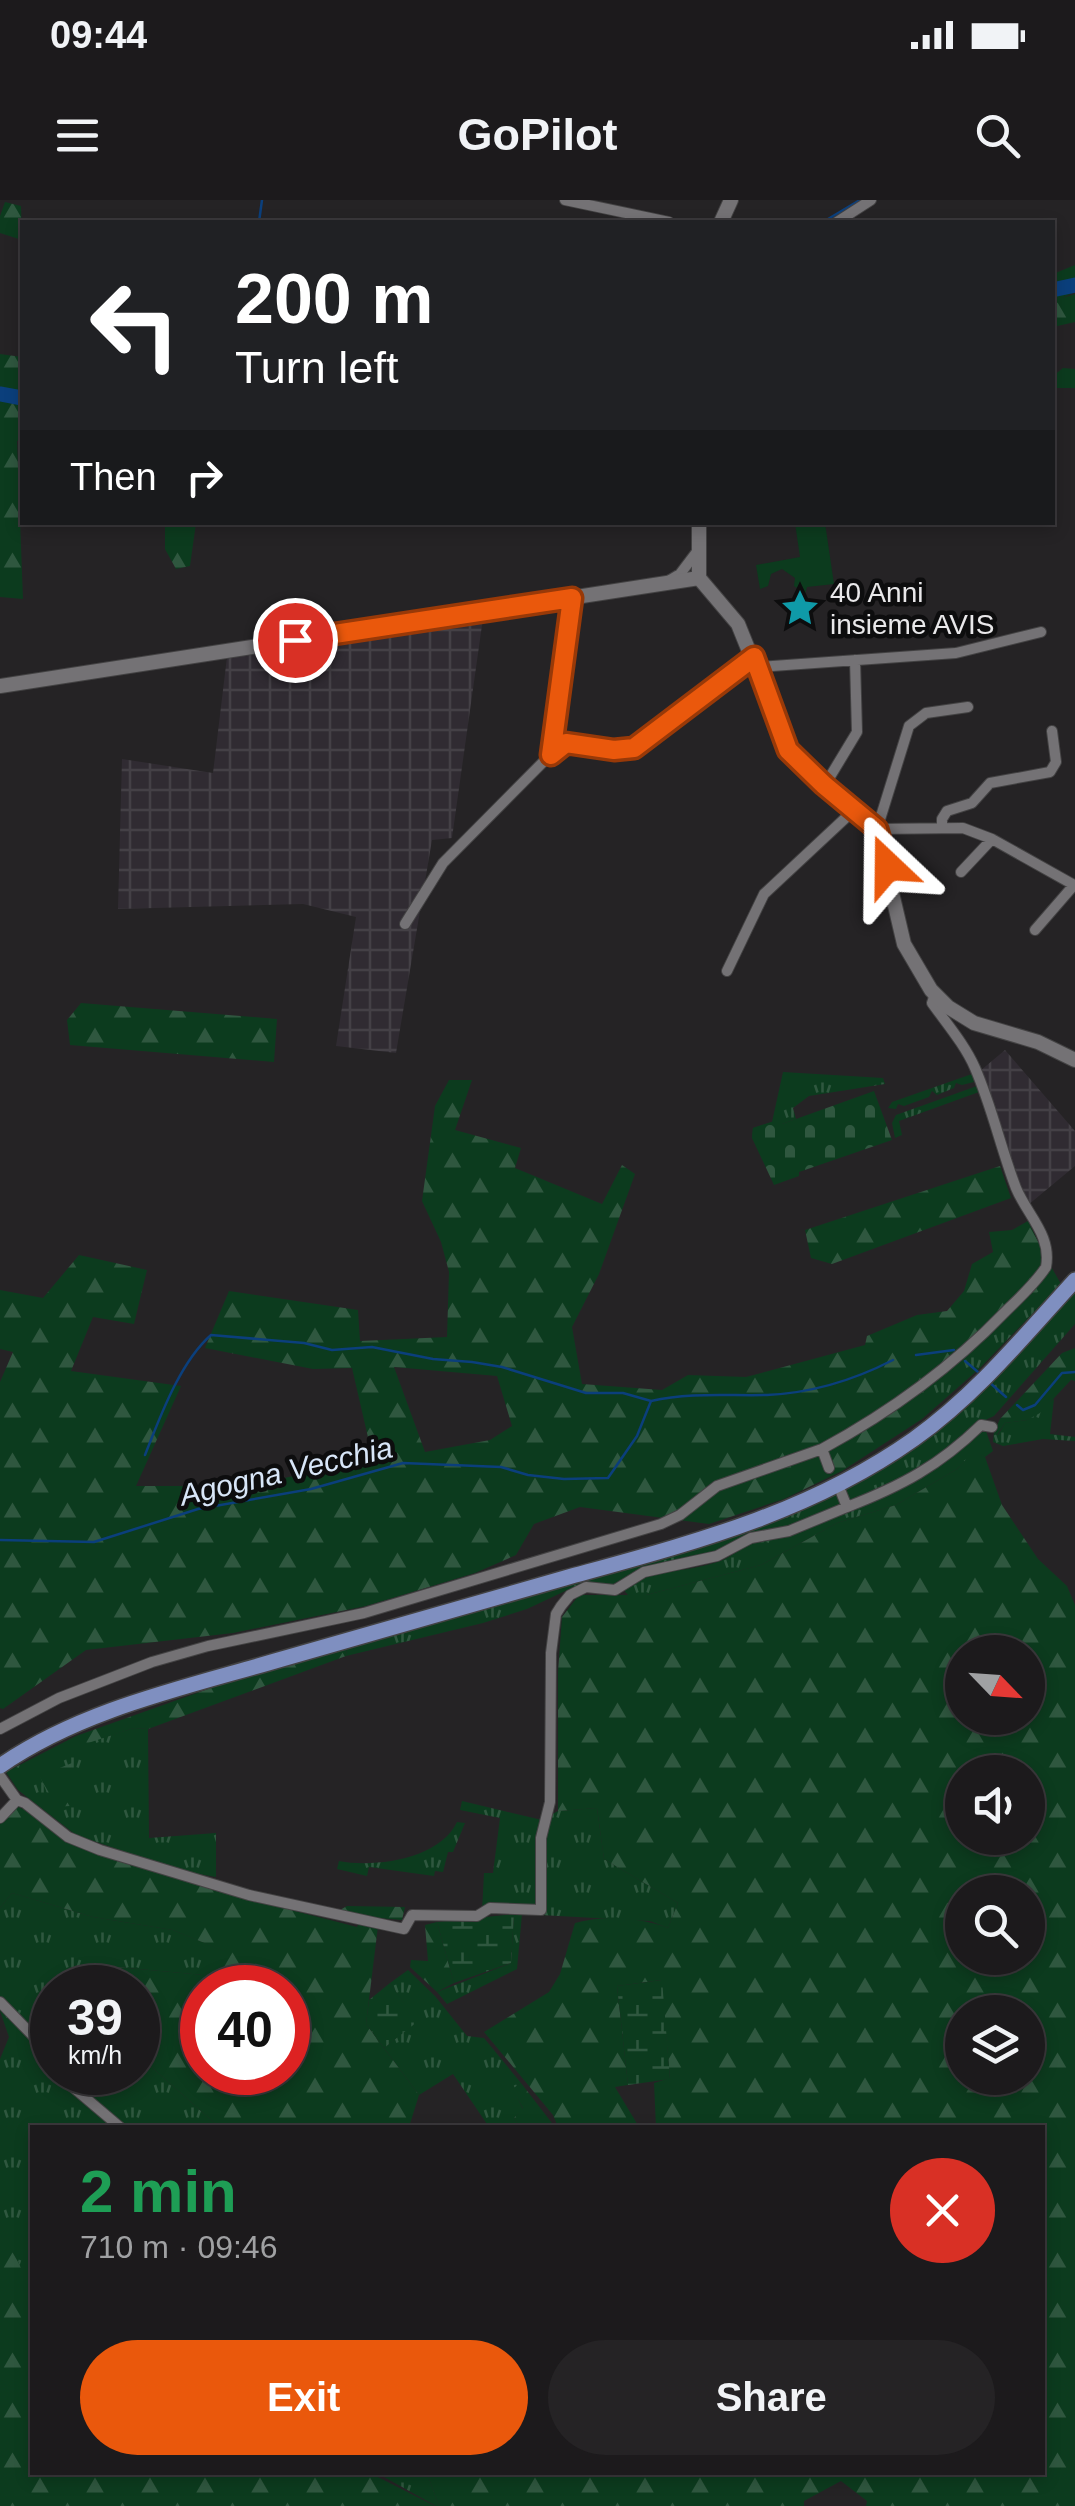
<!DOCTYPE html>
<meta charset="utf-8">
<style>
:root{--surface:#1c1a1c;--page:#252325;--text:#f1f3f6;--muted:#a0a1a3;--line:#3a383b;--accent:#ea580c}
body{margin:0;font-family:Helvetica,sans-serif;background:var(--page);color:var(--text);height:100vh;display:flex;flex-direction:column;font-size:38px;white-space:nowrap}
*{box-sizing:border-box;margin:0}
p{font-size:32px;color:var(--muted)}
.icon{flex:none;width:55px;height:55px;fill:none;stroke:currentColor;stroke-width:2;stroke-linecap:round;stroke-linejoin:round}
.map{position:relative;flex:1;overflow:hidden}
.sheet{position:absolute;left:30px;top:1925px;width:1015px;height:350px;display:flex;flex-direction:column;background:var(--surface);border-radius:0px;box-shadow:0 5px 15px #0003,0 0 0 2px var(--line)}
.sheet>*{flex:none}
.hud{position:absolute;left:20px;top:20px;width:1035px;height:305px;border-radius:0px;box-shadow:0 5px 15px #0003,0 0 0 2px var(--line);background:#202124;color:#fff;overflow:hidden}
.needle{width:65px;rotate:115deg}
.controls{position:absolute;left:945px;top:1435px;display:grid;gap:20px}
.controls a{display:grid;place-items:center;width:100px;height:100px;border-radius:50%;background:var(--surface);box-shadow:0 5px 15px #0003,0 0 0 2px var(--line);font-size:50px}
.speed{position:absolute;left:30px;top:1765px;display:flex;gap:20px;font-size:50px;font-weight:700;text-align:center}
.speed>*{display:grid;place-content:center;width:130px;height:130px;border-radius:50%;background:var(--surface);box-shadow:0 5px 15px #0003,0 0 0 2px var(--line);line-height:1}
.speed small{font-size:25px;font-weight:400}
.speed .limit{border:15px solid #d22;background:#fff;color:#111}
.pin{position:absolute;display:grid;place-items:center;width:85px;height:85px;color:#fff;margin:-42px;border:5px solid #fff;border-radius:50%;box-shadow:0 2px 10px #0007}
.me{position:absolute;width:110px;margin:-55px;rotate:337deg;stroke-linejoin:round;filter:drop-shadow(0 0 8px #0008)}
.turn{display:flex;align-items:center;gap:35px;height:210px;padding:0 50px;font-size:45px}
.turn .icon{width:130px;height:130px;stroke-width:2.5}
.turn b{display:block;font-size:70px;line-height:85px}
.then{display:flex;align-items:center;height:95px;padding:0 50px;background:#0003;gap:20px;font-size:38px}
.round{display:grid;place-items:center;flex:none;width:105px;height:105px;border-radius:52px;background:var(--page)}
.headline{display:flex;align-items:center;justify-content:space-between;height:170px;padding:0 50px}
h1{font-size:60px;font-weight:800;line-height:75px;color:#1e9e55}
.button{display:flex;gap:20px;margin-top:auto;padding:20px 50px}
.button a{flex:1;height:115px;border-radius:60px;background:var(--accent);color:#fff;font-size:40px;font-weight:800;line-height:115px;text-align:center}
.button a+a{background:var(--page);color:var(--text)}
.status{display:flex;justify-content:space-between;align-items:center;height:70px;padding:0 50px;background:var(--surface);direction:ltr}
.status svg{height:28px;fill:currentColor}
header{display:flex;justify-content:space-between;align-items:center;height:130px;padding:0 50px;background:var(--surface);font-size:45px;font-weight:800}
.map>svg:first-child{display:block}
.industrial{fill:url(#industrial-grid)}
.grass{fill:url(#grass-tufts)}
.forest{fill:url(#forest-firs);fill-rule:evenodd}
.wetland{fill:url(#wetland-marsh)}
.cemetery{fill:url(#cemetery-stones)}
.park{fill:#0c3b1e}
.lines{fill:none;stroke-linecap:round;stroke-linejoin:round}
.stream{stroke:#0b3f7c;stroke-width:2.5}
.river{stroke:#0b3f7c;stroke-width:15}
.street-casing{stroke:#434243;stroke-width:12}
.secondary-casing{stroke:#434243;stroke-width:16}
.primary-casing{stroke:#434243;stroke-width:18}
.street{stroke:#747275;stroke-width:10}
.secondary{stroke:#747275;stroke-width:14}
.primary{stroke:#7f8fc0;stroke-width:15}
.route-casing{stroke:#983908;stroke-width:25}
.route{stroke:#ea580c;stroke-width:18}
.labels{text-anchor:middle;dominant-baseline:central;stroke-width:9;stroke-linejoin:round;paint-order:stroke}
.poi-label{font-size:28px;fill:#e9e8ea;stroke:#0d0d0e;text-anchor:start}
.water-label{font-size:30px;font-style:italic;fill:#d8e6f8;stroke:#0d0d0e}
</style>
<div class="status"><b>09:44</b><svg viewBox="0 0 49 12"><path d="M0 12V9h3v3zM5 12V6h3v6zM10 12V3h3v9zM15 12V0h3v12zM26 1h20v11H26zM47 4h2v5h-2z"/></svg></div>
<header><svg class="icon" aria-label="menu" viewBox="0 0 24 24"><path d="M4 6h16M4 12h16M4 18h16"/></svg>GoPilot<svg class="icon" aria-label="search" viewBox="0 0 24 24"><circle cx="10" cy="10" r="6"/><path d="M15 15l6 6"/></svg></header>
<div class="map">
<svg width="1075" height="2306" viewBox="0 0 1075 2306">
<defs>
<pattern id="industrial-grid" width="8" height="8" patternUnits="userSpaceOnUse" patternTransform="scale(2.5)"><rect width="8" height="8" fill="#302b32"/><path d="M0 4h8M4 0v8" fill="none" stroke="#444046"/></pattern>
<pattern id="grass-tufts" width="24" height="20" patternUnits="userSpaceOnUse" patternTransform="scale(2.5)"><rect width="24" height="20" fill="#0c3b1e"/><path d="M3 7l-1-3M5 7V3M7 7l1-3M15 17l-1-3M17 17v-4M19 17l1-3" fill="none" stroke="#2f573f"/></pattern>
<pattern id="forest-firs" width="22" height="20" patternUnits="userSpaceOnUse" patternTransform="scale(2.5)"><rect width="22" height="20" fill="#0c3b1e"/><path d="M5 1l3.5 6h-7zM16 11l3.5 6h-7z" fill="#2f573f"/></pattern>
<pattern id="wetland-marsh" width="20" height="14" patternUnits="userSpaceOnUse" patternTransform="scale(2.5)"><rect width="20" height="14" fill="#0c3b1e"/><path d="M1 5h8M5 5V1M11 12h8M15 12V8" fill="none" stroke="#2f573f"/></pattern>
<pattern id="cemetery-stones" width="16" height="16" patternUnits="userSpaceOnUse" patternTransform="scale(2.5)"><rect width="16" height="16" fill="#0c3b1e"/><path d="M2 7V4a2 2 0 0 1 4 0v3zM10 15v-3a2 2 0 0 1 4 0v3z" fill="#2f573f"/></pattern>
</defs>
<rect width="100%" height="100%" fill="#252325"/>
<path class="industrial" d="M483 418 452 638 432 640 396 853 336 846 356 717 303 704 118 709 122 559 213 573 227 457Z
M1005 850 1075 931V966L1022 1010 974 876Z"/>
<path class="grass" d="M783 872 883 878 885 884 809 896 793 908 796 919 782 924 799 976 752 938 753 928 772 922Z
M972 874 974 882 962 885 956 883 954 888 937 895 932 891 929 897 904 906 898 904 896 909 888 908 892 902Z
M977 886 979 892 899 921 902 935 895 938 892 923 896 915Z
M1045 1056 1061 1084 979 1169 930 1212 920 1184Z
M1075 1091V1124L994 1216 981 1222 918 1271 851 1302 845 1290 905 1253Z
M1054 1199 1050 1234 1075 1237V1241L1043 1239 1003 1246 993 1242 994 1232 998 1235 1005 1223 1027 1220Z
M981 1231H986L993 1251 985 1257 974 1252 957 1269 896 1305 837 1323 761 1365 646 1395H628L623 1389C657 1367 681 1374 717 1362 731 1358 743 1346 757 1340 839 1308 917 1298 981 1231Z
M837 1291 842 1306 713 1354 640 1369 613 1384 578 1385 527 1409 483 1423 346 1456 347 1448 660 1355 701 1348Z
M134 1528 148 1529 149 1638 216 1633V1677L181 1671 76 1635 18 1590 6 1572 76 1536 82 1544Z
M462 1601 542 1620 558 1611 597 1608 604 1659 678 1703 668 1728 650 1721 522 1714 517 1769 447 1804 437 1792 511 1763 514 1714 482 1711 484 1673H493L500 1618 460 1610Z
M457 1622 465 1623 453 1652H448L443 1672 435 1671 434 1676 369 1667 367 1676 337 1669 339 1661C375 1668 440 1659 457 1622Z
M12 1693 93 1717 173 1730 225 1751 204 1775 117 1767 112 1787 52 1788V1872H138V1855L219 1927 32 1928V2093L0 2023V1859L9 1837 0 1811V1708Z
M408 1770 435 1796 467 1836 484 1838 521 1883 513 1889 523 1909 514 1918 520 1927H489L453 1874 419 1895 384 1848 416 1822 390 1783Z
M377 2273H427L439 2306H436Z"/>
<path class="forest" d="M5 2 21 6 22 40 0 33V16Z
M1075 65V92L1062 98 1075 94V122L1053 127V74Z
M0 154 22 157V239L17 241 23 399 0 397Z
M1063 168 1075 169V188H1053V176Z
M165 323H196L190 366 176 369 165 349Z
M81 803 277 819 274 862 70 845 67 820Z
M449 880H472L455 930 521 948 515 968 602 1004 622 965 635 974 599 1074 572 1127 582 1184 662 1190 688 1175 746 1177 865 1145 867 1136 917 1115 947 1111 964 1091 972 1064 993 1052 989 1032 1012 1030 1028 1021 1045 1056 1050 1084 989 1125 921 1184 930 1212 922 1219 842 1271 784 1299 709 1324 580 1307 534 1324 516 1355 475 1373 366 1406 233 1433 86 1450 3 1509 0 1508V1182L13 1152 0 1149V1090L43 1098 79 1055 147 1070 134 1124 93 1117 71 1171 181 1186 136 1286H247L373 1259 352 1168 313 1169 205 1148 229 1091 358 1110 360 1141 447 1137 449 1072 441 1042 422 1001 435 906ZM394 1167 497 1176 512 1226 490 1240 425 1252Z
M1000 966 1011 998 832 1064 811 1058 805 1030Z
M1075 1148V1181L1071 1180 1040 1213 1027 1220 1005 1223 997 1235 994 1232 1000 1219 1062 1153Z
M974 1251 985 1257 1002 1305 1038 1359 1067 1386 1075 1405V2306H866L867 2301 841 2281 804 2301V2306H439L427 2273 1042 2272V1928L656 1927 654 1883 670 1878 661 1780 617 1786 628 1885 615 1887 639 1927H558L553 1915 484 1832 549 1792 560 1774 575 1723C601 1715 642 1717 668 1728L678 1703 604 1659 597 1608 558 1611V1472L562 1417 579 1395H646L761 1365 837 1323 896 1305 957 1269ZM962 1452H1028V1518H962ZM962 1572H1028V1638H962ZM962 1692H1028V1758H962ZM962 1812H1028V1878H962Z
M347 1448 346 1456 148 1529 134 1528 82 1545 76 1536 225 1483Z
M72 1563 70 1606 53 1607 40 1576Z
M18 1607C40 1614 55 1635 77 1643 169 1677 261 1703 357 1727L360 1720 340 1710 347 1706 405 1707 402 1720 379 1718 366 1824 419 1895 409 1927H219L138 1855V1788L112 1787 116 1767 204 1775 224 1751 173 1730 93 1717 12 1693 0 1708V1624ZM202 1788H288V1872H202Z
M437 1722 454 1783 437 1792 410 1767 411 1760 428 1761 425 1725Z
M521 1883 555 1927H520L514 1918 523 1908 512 1889Z
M0 2022 32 2092V2272L370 2273 435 2306H0Z"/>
<path class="wetland" d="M514 1714 511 1763 454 1783 437 1722Z
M662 1780 670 1879 628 1885 617 1786Z
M390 1783 417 1822 384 1848 366 1824 369 1800Z"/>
<path class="cemetery" d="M874 891 892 940 799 972V976L774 985 752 938 753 928 780 919 782 924Z"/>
<path class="park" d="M795 323H825L834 384 807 387 804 398H801L800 390 794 386 795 378 782 369 771 374 768 386 760 389 756 365 800 357Z"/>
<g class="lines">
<path class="stream" d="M259 22 262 0
M823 22 860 0
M916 1155 954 1150
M965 1161 978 1172
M989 1182 1006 1197
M1017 1205 1023 1210 1035 1205 1062 1173 1075 1172
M145 1255C160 1217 180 1162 211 1135L304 1143 332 1150 372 1147 433 1159 472 1162 502 1167 586 1193H623L651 1201
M0 1340 94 1342 198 1309 311 1289 403 1263 501 1267 528 1275 564 1279 608 1278 637 1236 651 1201C691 1192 727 1196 767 1195 811 1193 854 1180 893 1160"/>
<path class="river" d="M1052 90 1075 85
M0 194 22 198"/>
<g class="street-casing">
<path id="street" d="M565 0 669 22
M837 22 871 0
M670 380 680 374 699 349
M757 467 956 453 1041 432
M968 507 926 513 909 526 877 629 963 628 992 639 1074 685 1035 730
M551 555 571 398
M825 585 857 532 855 460
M942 628V619L947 611 972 603 990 583 1050 572 1056 562 1052 531
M961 672 992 639
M405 724 443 663 557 548 566 543 614 550 634 548 754 457
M727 771 764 694 854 610
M829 1268 822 1249C890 1212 950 1169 1004 1113 1018 1099 1035 1084 1046 1067 1052 1035 1027 1015 1016 988 1001 949 992 907 975 868 965 845 947 824 932 803L935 794
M841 1292 847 1307C901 1286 939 1266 981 1225L992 1227
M0 1529 59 1498 152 1462 208 1446 364 1413 661 1324 680 1315 717 1286 822 1249
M0 1576 17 1600 0 1618
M17 1600 25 1603 68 1637 100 1650 249 1695 404 1729 412 1715 477 1716 490 1708 541 1710V1638L550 1602 551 1453 556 1414 561 1406 570 1395 586 1387 615 1390 644 1372 717 1356 751 1338 789 1331 847 1307
M0 1802 42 1845 52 1868
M55 1872 121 1928"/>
</g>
<g class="secondary-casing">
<path id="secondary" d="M721 22 731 0
M699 322V378L738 424 789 550 840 599 877 629 904 744 931 790 948 807 974 823 1038 842 1075 860
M0 486 699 378"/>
</g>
<g class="primary-casing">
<path id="primary" d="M0 1566C82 1509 187 1487 282 1459 376 1432 470 1405 565 1378 688 1344 808 1314 914 1239 976 1195 1024 1136 1075 1080"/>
</g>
<use href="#street" class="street"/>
<use href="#secondary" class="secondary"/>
<use href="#primary" class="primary"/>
</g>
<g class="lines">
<g class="route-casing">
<path id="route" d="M295 440 572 398 551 555 566 543 614 550 634 548 754 457 788 550 824 585 877 629 888 666"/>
</g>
<use href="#route" class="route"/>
</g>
<defs>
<g id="sight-bare" transform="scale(3)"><path d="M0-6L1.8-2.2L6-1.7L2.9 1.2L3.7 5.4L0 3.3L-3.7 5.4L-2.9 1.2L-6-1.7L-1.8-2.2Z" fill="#0f9aa8" stroke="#0d0d0e" stroke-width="2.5" paint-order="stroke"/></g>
</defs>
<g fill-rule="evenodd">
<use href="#sight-bare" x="800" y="408"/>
</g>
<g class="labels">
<g class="poi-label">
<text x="830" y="392">40 Anni<tspan x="830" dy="32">insieme AVIS</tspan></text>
</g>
<g class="water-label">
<text transform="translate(286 1271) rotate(-13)">Agogna Vecchia</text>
</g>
</g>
</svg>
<div class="controls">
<a><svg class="needle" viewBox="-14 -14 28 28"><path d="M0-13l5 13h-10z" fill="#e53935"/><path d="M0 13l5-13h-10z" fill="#a0a1a3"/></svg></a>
<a><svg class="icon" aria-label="sound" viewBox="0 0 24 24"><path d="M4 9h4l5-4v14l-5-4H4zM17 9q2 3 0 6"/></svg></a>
<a><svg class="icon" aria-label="search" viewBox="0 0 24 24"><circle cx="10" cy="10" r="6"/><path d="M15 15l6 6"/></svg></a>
<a><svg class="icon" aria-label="layers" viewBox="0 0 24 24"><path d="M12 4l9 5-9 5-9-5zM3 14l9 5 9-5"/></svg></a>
</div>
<div class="speed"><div>39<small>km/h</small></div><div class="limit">40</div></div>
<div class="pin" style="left:295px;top:440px;background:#d93025"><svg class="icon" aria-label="arrive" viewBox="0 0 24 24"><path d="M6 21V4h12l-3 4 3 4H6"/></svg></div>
<svg class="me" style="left:888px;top:666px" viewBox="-20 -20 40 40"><path d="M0-17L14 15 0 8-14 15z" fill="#ea580c" stroke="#fff" stroke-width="4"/></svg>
<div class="hud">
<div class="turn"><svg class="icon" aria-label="left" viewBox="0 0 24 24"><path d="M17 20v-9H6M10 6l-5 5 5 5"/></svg><div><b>200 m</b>Turn left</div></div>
<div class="then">Then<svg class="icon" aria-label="right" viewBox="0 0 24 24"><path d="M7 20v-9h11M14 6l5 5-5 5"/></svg></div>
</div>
<section class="sheet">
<div class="headline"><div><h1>2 min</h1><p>710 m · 09:46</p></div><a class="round" style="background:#d93025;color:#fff"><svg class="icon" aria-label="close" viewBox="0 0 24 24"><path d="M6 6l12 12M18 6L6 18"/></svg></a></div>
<div class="button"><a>Exit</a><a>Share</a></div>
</section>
</div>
